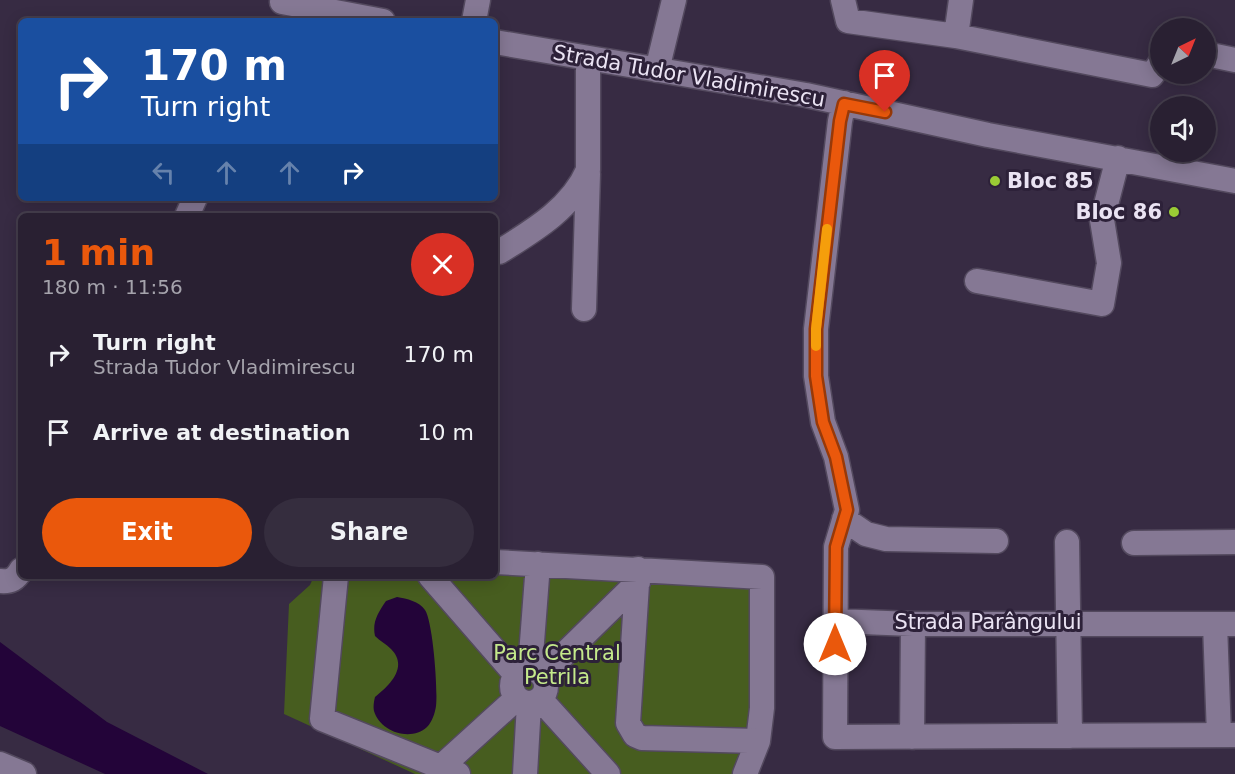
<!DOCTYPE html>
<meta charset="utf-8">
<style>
:root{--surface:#292032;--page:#352d3e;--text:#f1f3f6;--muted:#a5a3ac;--line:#453e4d;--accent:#ea580c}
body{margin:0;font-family:"DejaVu Sans",sans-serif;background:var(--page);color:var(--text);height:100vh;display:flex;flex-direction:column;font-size:22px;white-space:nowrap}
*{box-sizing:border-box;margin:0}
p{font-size:20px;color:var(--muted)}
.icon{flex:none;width:33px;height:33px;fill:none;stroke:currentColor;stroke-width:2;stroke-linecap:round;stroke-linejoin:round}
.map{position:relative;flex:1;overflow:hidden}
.details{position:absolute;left:18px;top:213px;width:480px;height:366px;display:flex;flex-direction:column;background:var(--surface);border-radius:9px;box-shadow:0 3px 15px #0003,0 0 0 2px var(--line)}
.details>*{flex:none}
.banner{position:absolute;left:18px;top:18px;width:480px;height:183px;border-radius:9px;box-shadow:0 3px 15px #0003,0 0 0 2px var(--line);background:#1a4fa0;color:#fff;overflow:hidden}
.needle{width:39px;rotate:43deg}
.tools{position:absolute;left:1150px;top:18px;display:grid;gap:12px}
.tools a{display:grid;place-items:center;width:66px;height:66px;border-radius:50%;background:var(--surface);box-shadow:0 3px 15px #0003,0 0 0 2px var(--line);font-size:30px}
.pin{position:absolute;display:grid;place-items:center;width:51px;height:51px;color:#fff;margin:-62px -26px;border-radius:50% 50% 50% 0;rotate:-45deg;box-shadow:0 0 6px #0007}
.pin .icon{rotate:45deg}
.me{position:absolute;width:66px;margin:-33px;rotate:0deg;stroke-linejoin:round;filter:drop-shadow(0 0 4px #0008)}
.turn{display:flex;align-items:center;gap:21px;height:126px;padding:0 24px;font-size:27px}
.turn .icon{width:78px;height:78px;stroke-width:2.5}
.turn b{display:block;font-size:42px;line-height:51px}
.lanes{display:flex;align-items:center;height:57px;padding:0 24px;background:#0003;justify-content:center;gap:30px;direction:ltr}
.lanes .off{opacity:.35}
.round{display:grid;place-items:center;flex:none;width:63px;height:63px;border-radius:32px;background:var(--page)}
.headline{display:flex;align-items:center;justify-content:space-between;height:102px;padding:0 24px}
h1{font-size:36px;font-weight:700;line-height:45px;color:var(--accent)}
.cta{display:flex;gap:12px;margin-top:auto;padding:12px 24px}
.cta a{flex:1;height:69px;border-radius:36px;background:var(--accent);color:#fff;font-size:24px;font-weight:700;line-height:69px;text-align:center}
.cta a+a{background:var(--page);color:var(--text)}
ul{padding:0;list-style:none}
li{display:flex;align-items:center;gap:18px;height:78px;padding:0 24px}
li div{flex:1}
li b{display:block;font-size:22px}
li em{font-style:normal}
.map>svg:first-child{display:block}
.green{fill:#475d1f}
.water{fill:#230439}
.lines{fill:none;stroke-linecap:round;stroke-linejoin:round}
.minor-casing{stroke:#53495e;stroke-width:27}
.minor{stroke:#857894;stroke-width:24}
.route-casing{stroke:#983908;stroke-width:15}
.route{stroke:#ea580c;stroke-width:10}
.slow{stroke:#f59e0b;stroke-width:10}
.poi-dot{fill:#9acb35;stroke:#2d2139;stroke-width:2}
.labels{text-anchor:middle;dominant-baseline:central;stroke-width:6;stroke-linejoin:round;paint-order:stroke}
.street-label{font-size:21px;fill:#eae3f3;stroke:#2d2139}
.poi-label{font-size:21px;font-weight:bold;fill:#eae3f3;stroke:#2d2139;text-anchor:start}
.park-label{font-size:21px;fill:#c4e98b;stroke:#2d2139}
</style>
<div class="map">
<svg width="1235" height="774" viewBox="0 0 1235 774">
<rect width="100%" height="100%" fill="#372b43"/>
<path class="green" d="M495 555 769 568 767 747 759 774H415L284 714 289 604 310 585 314 576H495Z"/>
<path class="water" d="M397 597C407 599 419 601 425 610 433 622 438 690 436 706 435 713 432 722 427 727 411 742 380 732 374 711 373 707 374 701 375 697 389 686 409 667 391 649 386 644 380 641 375 636 372 622 378 613 386 601Z
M0 642 107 722 208 774H105L0 726Z"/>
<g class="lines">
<g class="minor-casing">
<path id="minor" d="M843 0 848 21 956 36 961 0
M282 2 383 21
M474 21 478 0
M956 36 1152 75 1161 62
M495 42 806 95 988 135 1235 181
M1206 54 1235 60
M657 70 674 0
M844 103 840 121 816 329V376L823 422 836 457 847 510 836 547 835 737 1235 735
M187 216 195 198
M499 252C533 231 572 208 588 170V58
M977 281 1102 304 1109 263 1102 220 1118 158
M584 309 588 174
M844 519 866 534 886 539 996 541
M1067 542 1070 736
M1134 543 1235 542
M495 562 762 577V708L758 741 745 774
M638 569 628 723 635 735 642 738 758 741
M336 576 322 719 458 774
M430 576 516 675
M0 581C11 582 16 579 21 570
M835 621 913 624H1235
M1215 624 1219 735
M530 668 538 564
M512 686a17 17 0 1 1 34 0a17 17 0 1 1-34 0Z
M543 675 638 582
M541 700 608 774
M912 737 913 624
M0 764 24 774
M441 767 517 698
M525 774 529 704"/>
</g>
<use href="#minor" class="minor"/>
</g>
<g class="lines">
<g class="route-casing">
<path id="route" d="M835 644 836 547 847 510 836 457 823 422 816 376V329L840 121 844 104 885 112"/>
</g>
<use href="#route" class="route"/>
<path class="slow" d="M816 346V329L827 229"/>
</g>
<g class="poi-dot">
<circle cx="995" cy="181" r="6"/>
<circle cx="1174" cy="212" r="6"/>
</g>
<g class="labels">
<g class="street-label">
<text transform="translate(689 76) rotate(10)">Strada Tudor Vladimirescu</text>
<text x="988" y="622">Strada Parângului</text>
</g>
<g class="poi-label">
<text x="1007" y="181">Bloc 85</text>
<text x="1162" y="212" text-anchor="end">Bloc 86</text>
</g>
<g class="park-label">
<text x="557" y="653">Parc Central<tspan x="557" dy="24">Petrila</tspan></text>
</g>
</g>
</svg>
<div class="tools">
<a><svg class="needle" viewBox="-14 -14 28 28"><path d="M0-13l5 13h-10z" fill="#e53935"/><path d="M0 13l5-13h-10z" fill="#a5a3ac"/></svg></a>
<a><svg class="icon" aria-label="sound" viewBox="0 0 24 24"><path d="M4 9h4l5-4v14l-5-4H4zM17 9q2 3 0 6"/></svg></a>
</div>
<div class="pin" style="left:885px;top:112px;background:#d93025"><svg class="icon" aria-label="arrive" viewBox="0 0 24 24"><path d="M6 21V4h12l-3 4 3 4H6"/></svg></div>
<svg class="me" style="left:835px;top:644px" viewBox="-20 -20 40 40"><circle r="19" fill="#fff"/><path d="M0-13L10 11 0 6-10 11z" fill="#ea580c"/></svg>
<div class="banner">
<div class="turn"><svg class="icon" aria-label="right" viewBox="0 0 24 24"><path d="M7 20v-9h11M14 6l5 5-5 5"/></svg><div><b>170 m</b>Turn right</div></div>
<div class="lanes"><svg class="icon off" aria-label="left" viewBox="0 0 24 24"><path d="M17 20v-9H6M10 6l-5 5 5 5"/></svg><svg class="icon off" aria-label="ahead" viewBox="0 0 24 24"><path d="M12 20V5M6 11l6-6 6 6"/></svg><svg class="icon off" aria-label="ahead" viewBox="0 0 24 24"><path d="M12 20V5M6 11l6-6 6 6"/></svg><svg class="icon" aria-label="right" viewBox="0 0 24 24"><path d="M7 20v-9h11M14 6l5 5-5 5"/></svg></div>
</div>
<section class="details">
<div class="headline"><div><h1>1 min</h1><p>180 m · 11:56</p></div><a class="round" style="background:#d93025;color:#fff"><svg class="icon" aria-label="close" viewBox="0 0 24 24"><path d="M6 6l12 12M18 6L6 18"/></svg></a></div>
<ul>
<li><svg class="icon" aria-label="right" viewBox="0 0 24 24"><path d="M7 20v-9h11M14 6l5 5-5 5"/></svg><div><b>Turn right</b><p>Strada Tudor Vladimirescu</p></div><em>170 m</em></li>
<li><svg class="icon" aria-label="arrive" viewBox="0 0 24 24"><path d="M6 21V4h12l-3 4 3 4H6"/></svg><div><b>Arrive at destination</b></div><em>10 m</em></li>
</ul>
<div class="cta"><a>Exit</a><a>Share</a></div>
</section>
</div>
